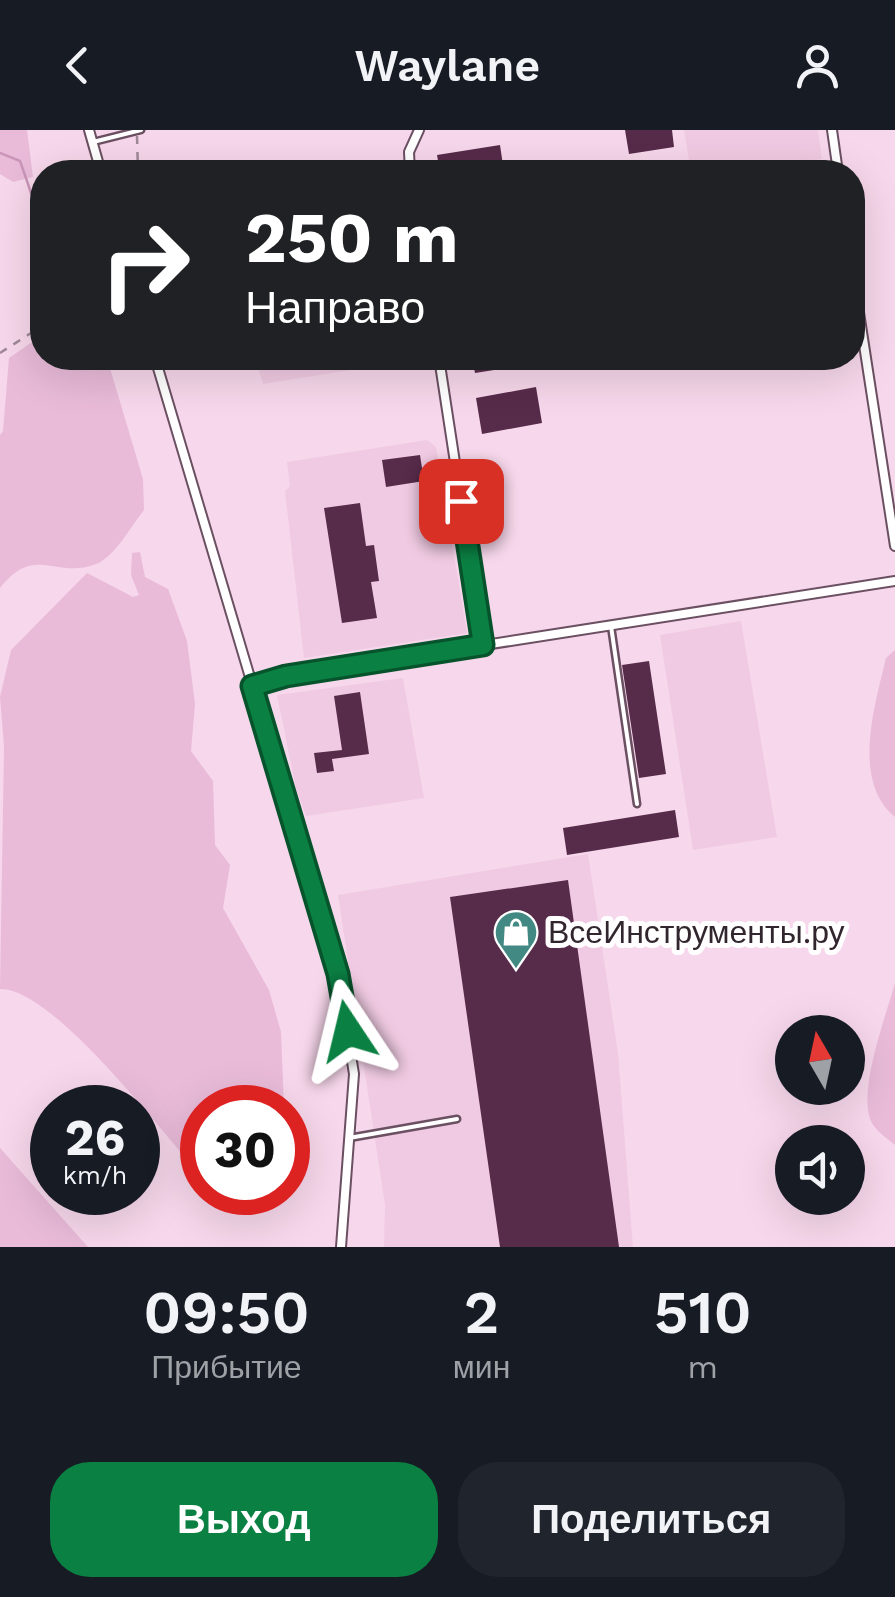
<!DOCTYPE html>
<html lang="ru">
<meta charset="utf-8">
<style>
:root{--surface:#171b24;--page:#20242c;--text:#f1f3f6;--muted:#9ea1a6;--accent:#0b8043}
body{margin:0;font-family:"Work Sans",sans-serif;background:var(--page);color:var(--text);height:100vh;display:flex;flex-direction:column;font-size:38px;white-space:nowrap}
*{box-sizing:border-box;margin:0}
p{font-size:32px;color:var(--muted)}
.icon{flex:none;width:55px;height:55px;fill:none;stroke:currentColor;stroke-width:2;stroke-linecap:round;stroke-linejoin:round}
.map{position:relative;height:1117px;overflow:hidden}
.side{display:flex;flex-direction:column;background:var(--surface);flex:1}
.side>*{flex:none}
.hud{position:absolute;left:30px;top:30px;width:835px;height:210px;border-radius:40px;box-shadow:0 10px 40px #0002;background:#202124;color:#fff;overflow:hidden}
.needle{width:65px;rotate:351deg}
.buttons{position:absolute;left:775px;top:885px;display:grid;gap:20px}
.buttons a{display:grid;place-items:center;width:90px;height:90px;border-radius:50%;background:var(--surface);box-shadow:0 10px 40px #0002;font-size:50px}
.speed{position:absolute;left:30px;top:955px;display:flex;gap:20px;font-size:50px;font-weight:700;text-align:center}
.speed>*{display:grid;place-content:center;width:130px;height:130px;border-radius:50%;background:var(--surface);box-shadow:0 10px 40px #0002;line-height:1}
.speed small{font-size:25px;font-weight:400}
.speed .limit{border:15px solid #d22;background:#fff;color:#111}
.pin{position:absolute;display:grid;place-items:center;width:85px;height:85px;color:#fff;margin:-42px;border-radius:20px;box-shadow:0 5px 15px #0006}
.me{position:absolute;width:110px;margin:-55px;rotate:350deg;stroke-linejoin:round;filter:drop-shadow(0 0 8px #0008)}
.turn{display:flex;align-items:center;gap:35px;height:210px;padding:0 50px;font-size:45px}
.turn .icon{width:130px;height:130px;stroke-width:2.5}
.turn b{display:block;font-size:70px;line-height:85px}
.eta{display:flex;justify-content:space-evenly;align-items:center;height:170px;text-align:center}
.eta b{font-size:60px;font-weight:600;line-height:70px}
.action{display:flex;gap:20px;margin-top:auto;padding:20px 50px}
.action a{flex:1;height:115px;border-radius:40px;background:var(--accent);color:#fff;font-size:40px;font-weight:600;line-height:115px;text-align:center}
.action a+a{background:var(--page);color:var(--text)}
header{display:flex;justify-content:space-between;align-items:center;height:130px;padding:0 50px;background:var(--surface);font-size:45px;font-weight:600}
.map>svg:first-child{display:block}
.built{fill:#f0cae2}
.green{fill:#e9bbd9}
.lines{fill:none;stroke-linecap:round;stroke-linejoin:round}
.stream{stroke:#ca95b9;stroke-width:2.5}
.building{fill:#572b4a}
.service-casing{stroke:#6b5062;stroke-width:9}
.minor-casing{stroke:#6b5062;stroke-width:12}
.path{stroke:#9f8897;stroke-width:2.5;stroke-dasharray:8 8;stroke-linecap:butt}
.service{stroke:#fff;stroke-width:4}
.minor{stroke:#fff;stroke-width:8}
.route-casing{stroke:#07532c;stroke-width:25}
.route{stroke:#0b8043;stroke-width:18}
.labels{text-anchor:middle;dominant-baseline:central;stroke-width:10;stroke-linejoin:round;paint-order:stroke}
.poi-label{font-size:32px;fill:#32262e;stroke:#fff;text-anchor:start}
</style>
<header><svg class="icon" aria-label="back" viewBox="0 0 24 24"><path d="M15 5l-7 7 7 7"/></svg>Waylane<svg class="icon" aria-label="person" viewBox="0 0 24 24"><circle cx="12" cy="8" r="4"/><path d="M4 21q1-7 8-7t8 7"/></svg></header>
<div class="map">
<svg width="895" height="1117" viewBox="0 0 895 1117">
<rect width="100%" height="100%" fill="#f7d7eb"/>
<path class="built" d="M684 0H818L822 29 740 42H691Z
M255 228H426L263 254Z
M427 310 436 317 467 503 304 528 285 361 290 356 287 332Z
M741 491 777 707 693 720 660 505Z
M403 548 424 668 306 686 296 658 277 565Z
M588 724 618 923 633 1117H384L385 1075 338 765Z"/>
<path class="green" d="M0 0H27L33 47 13 52 0 44Z
M42 205V228H107L143 349 144 380C131 396 115 427 96 434 56 450 35 413 0 458V305L3 301 9 228Z
M140 422 145 447 168 459 187 511 195 574 191 621 213 651 215 715 230 735 223 778 269 860 281 902 284 977 202 978V1042L195 1039C160 999 51 857 0 859L4 616 0 567 11 520 87 443 133 467 139 465 131 445 132 423Z
M895 520V687C851 651 875 575 886 528Z
M895 853V1015C887 1008 877 1002 872 993 856 964 886 886 895 853Z
M0 1018 88 1117H0Z"/>
<g class="lines">
<path class="stream" d="M0 23 20 31C27 52 41 84 36 105 34 115 31 119 32 130"/>
</g>
<path class="building" d="M625 0H672L674 17 629 24Z
M500 15 504 42H440L437 25Z
M334 228H392V232L336 240Z
M472 228H545L546 232 475 243Z
M536 257 542 293 482 304 476 268Z
M420 325 424 351 386 357 382 330Z
M360 373 366 416 374 415 379 451 371 452 377 488 342 493 324 378Z
M649 531 666 644 639 648 622 535Z
M360 562 369 624 332 629 334 641 317 643 314 623 342 620 334 566Z
M675 680 679 707 567 725 563 698Z
M568 750 619 1117H500L450 767Z"/>
<g class="lines">
<g class="service-casing">
<path id="service" d="M93 12 141 0
M611 496 637 674
M349 1008 457 989"/>
</g>
<g class="minor-casing">
<path id="minor" d="M89 0 101 42
M832 0 838 42
M410 42 409 22 419 0
M852 137 895 416
M155 228 338 843 354 944 341 1117
M439 228 483 515
M252 556 286 546 895 451"/>
</g>
<path class="path" d="M137 6 138 42
M0 223 31 203 42 185"/>
<use href="#service" class="service"/>
<use href="#minor" class="minor"/>
</g>
<g class="lines">
<g class="route-casing">
<path id="route" d="M348 901 338 844 252 556 286 546 483 515 461 371"/>
</g>
<use href="#route" class="route"/>
</g>
<defs>
<g id="shop-pin" transform="scale(2.25)"><path d="M0 17L-7.5 6A9.5 9.5 0 1 1 7.5 6Z" fill="#428984" stroke="#fff"/><path d="M-5-2.5h2.3a2.7 3.5 0 0 1 5.4 0H5L5.5 6h-11ZM-1.5-2.5h3a1.5 2.3 0 0 0-3 0Z" fill="#fff"/></g>
</defs>
<g fill-rule="evenodd">
<use href="#shop-pin" x="516" y="802"/>
</g>
<g class="labels">
<g class="poi-label">
<text x="548" y="802">ВсеИнструменты.ру</text>
</g>
</g>
</svg>
<div class="buttons">
<a><svg class="needle" viewBox="-14 -14 28 28"><path d="M0-13l5 13h-10z" fill="#e53935"/><path d="M0 13l5-13h-10z" fill="#9ea1a6"/></svg></a>
<a><svg class="icon" aria-label="sound" viewBox="0 0 24 24"><path d="M4 9h4l5-4v14l-5-4H4zM17 9q2 3 0 6"/></svg></a>
</div>
<div class="speed"><div>26<small>km/h</small></div><div class="limit">30</div></div>
<div class="pin" style="left:461px;top:371px;background:#d93025"><svg class="icon" aria-label="arrive" viewBox="0 0 24 24"><path d="M6 21V4h12l-3 4 3 4H6"/></svg></div>
<svg class="me" style="left:348px;top:901px" viewBox="-20 -20 40 40"><path d="M0-17L14 15 0 8-14 15z" fill="#0b8043" stroke="#fff" stroke-width="4"/></svg>
<div class="hud">
<div class="turn"><svg class="icon" aria-label="right" viewBox="0 0 24 24"><path d="M7 20v-9h11M14 6l5 5-5 5"/></svg><div><b>250 m</b>Направо</div></div>
</div>
</div>
<section class="side">
<div class="eta">
<div><b>09:50</b><p>Прибытие</p></div>
<div><b>2</b><p>мин</p></div>
<div><b>510</b><p>m</p></div>
</div>
<div class="action"><a>Выход</a><a>Поделиться</a></div>
</section>
